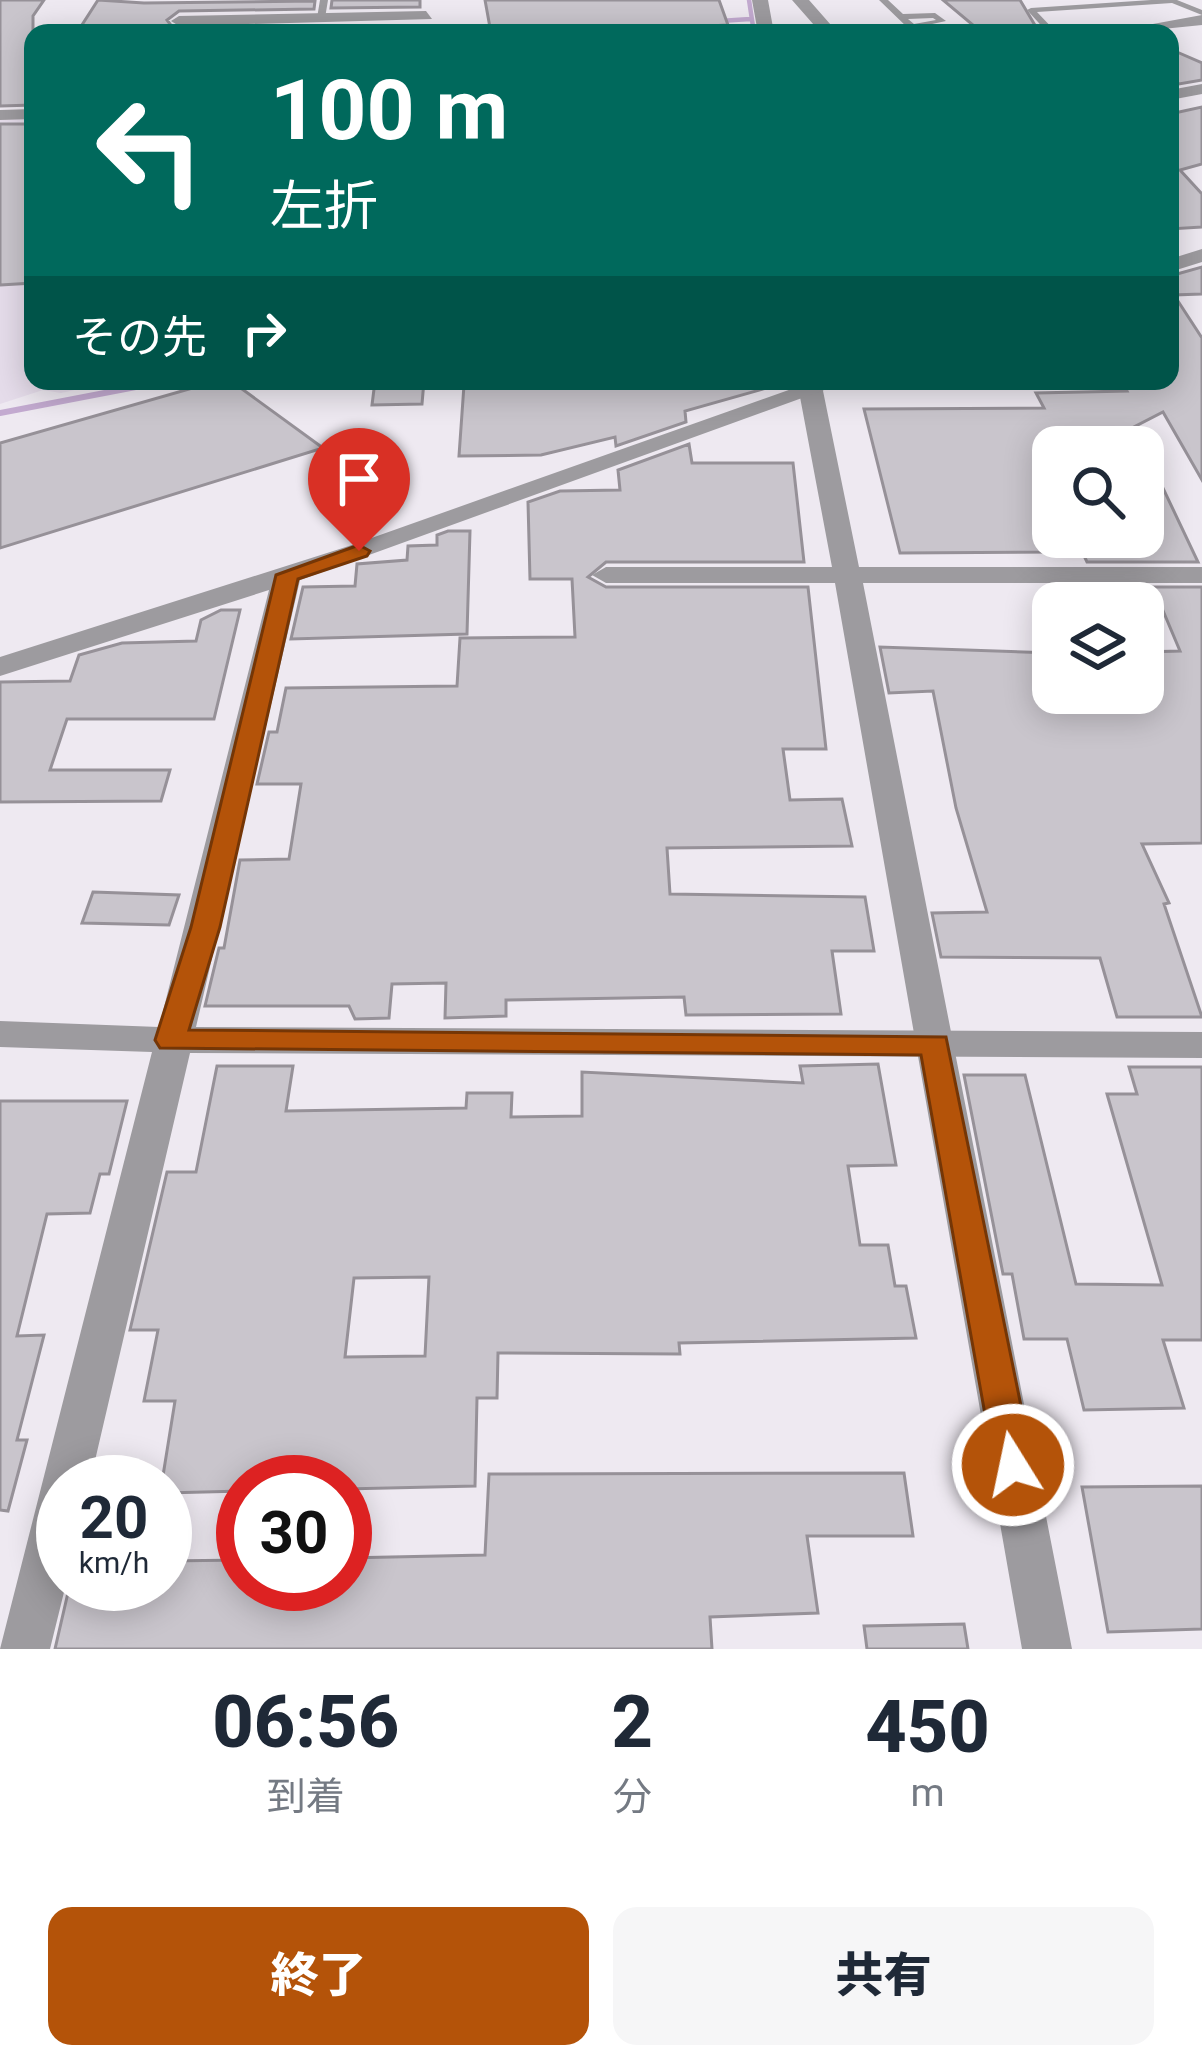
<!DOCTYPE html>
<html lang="ja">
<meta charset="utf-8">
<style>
:root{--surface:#fff;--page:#f6f6f7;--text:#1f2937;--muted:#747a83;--accent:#b45309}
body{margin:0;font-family:Roboto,"Noto Sans JP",sans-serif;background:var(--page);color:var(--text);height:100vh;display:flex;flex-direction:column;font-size:45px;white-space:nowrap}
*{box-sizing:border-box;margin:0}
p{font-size:39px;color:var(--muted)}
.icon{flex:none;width:66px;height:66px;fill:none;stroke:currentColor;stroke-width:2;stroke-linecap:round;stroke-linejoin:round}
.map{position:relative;height:1649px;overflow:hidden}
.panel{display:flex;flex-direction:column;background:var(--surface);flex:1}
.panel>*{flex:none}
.banner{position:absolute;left:24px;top:24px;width:1155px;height:366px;border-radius:24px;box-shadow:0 6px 30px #0003;background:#00695c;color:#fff;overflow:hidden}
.buttons{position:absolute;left:1032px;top:426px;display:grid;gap:24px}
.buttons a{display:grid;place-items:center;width:132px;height:132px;border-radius:24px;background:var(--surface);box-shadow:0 6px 30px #0003;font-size:60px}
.speed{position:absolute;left:36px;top:1455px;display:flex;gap:24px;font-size:60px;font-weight:700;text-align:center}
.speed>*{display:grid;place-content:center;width:156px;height:156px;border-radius:50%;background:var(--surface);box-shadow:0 6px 30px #0003;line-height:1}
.speed small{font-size:30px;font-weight:400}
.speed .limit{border:18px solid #d22;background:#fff;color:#111}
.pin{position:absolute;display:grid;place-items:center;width:102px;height:102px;color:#fff;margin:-123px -51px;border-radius:50% 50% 50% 0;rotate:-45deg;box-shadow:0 0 12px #0007}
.pin .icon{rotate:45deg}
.me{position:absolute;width:132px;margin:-66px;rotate:350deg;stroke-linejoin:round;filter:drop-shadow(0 0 9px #0008)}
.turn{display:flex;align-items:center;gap:42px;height:252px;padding:0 48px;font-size:54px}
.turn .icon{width:156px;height:156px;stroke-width:2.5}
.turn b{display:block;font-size:84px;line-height:102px}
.then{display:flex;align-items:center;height:114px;padding:0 48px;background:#0003;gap:24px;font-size:45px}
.eta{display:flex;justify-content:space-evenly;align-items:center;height:204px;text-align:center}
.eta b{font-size:72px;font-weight:800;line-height:84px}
.action{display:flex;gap:24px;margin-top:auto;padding:24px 48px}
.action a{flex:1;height:138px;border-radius:24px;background:var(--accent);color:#fff;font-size:48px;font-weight:800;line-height:138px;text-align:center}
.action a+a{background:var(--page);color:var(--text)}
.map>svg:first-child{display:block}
.built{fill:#e5dcea}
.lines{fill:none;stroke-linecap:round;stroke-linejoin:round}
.stream-far1{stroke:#c3aad0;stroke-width:4.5}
.stream{stroke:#c3aad0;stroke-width:6}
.building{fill:#c9c5cc;stroke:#969198;stroke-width:3;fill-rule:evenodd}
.service{fill:#9d9b9f;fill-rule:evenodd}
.minor{fill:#9d9b9f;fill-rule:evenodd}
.tertiary{fill:#9d9b9f;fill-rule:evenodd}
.route{fill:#b45309;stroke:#753606;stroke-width:3}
</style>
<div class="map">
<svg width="1202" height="1649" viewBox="0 0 1202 1649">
<rect width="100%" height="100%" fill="#eee9f1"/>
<path class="built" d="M33 118V381H117L61 393 43 390 0 404V119Z"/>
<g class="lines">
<path class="stream-far1" d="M749 0 754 33
M720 21 750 19
M295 33 499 29"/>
<path class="stream" d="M0 413 167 381"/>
</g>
<path class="building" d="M0 0H44L33 16V105L0 106Z
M98 0 144 3 315 1 314 9 179 11 167 20 173 28H80Z
M332 0H420V7L331 8Z
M485 0H719L728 25 710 26 709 33H491Z
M943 0H1020L1036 27 980 31Z
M1170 49 1202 63V80L1179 84 1170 77Z
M1202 107V164L1180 170 1202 194V227L1170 229V114Z
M0 124H33V283L0 285Z
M1202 267V294L1174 295 1202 338V480L1163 412 1134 427 1198 562H1087L1075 537H1143V447H1053V552L900 553 864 409 1044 408 1036 393 1127 391 1122 381H1170V276Z
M217 381H231L323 448 0 548V443Z
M375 381H424L422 404 372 405Z
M547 381H770V387L685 411 686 422 616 446 615 437 541 455 459 456 464 385Z
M689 444 692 463H793L804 562H606L588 577 606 587H808L826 749H783L790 800 842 799 852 846 667 848 670 894 865 897 874 951H832L841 1014 686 1015 684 997 506 1000V1016L445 1018 446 983 392 984 389 1018 355 1019 349 1006H205L219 948H224L240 860 289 859 301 784H257L269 732H277L286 688 457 686 460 638 575 637 572 579H530L528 502 560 491 620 490 618 470Z
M448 531H470L467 634 291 639 303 587 355 586 357 564 407 560 408 546 437 545V535Z
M1099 587H1202V843L1142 844 1169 903 1164 904 1202 1017H1117L1100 958 941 957 932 913 987 912 956 808 933 691 889 693 880 647 1053 653V693H1143V652L1180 651 1161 606 1106 603Z
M221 610H240L214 719H67L50 770H170L161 801 0 802V682L70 681 79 655 122 643 196 641 201 620Z
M93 892 179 895 169 925 82 923Z
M878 1064 896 1165 848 1166 860 1245H888L895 1286H906L916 1338 679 1343 680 1354 498 1353 497 1398H477L475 1486 345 1489V1482H243V1491L165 1493 162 1482 175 1401H144L158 1330H130L167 1172H196L217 1066H293L286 1111 466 1108 467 1093H512L511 1117 582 1116V1072L803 1083 800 1066ZM429 1277 425 1356 345 1357 354 1278Z
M1129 1067H1202V1340H1163L1184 1408 1084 1410 1067 1339H1024L1012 1274H1003L964 1075H1025L1076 1284 1162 1285 1107 1094H1137Z
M0 1101H127L109 1174H100L90 1213 47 1214 17 1336 44 1335 17 1440H27L8 1511 0 1510Z
M904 1473 913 1536H807L818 1613 710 1617 712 1649H55L70 1584H165V1561L243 1560V1584H345V1558L485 1555 489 1474Z
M1202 1486V1629L1108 1632 1082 1487Z
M964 1624 968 1649H867L864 1626Z"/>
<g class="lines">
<path class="service" d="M320 0H328L325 18 321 20 317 18Z
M879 0H888L903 14 935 13 946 21 909 29ZM933 18 936 20 914 24 908 19Z
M1151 0H1177L1202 10V15L1172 3 1037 12 1057 33H1048L1027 10 1031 8Z"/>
<path class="minor" d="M752 0H768L774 33H758Z
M792 0H809L838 33H821Z
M426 11 432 19 179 26 171 21 179 16Z
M1202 84V94L1170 100V90Z
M797 381H821L859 567H1202V583H863L1072 1649H1022L835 583H606L592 575 606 567H832Z"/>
<path class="tertiary" d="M1202 15V25L1123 33 1131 28Z
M33 109V119L0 120V110Z
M1202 249V262L1170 272V259Z
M814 381H849L300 580 196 1027 1202 1032V1058L190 1053 90 1482H63L66 1584 50 1649H0L152 1052 0 1047V1021L159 1027 269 590 0 676V657L349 546Z"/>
</g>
<path class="route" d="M359 545 370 551 367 556 298 579 220 927 189 1030 946 1037 1033 1465 1027 1476 1013 1481 1000 1476 994 1465 921 1055 160 1048 155 1040 191 927 276 575Z"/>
</svg>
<div class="buttons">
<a><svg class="icon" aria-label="search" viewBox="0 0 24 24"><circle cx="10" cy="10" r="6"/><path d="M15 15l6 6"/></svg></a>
<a><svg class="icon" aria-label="layers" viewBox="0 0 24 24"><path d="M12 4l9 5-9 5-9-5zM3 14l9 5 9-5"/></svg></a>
</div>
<div class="speed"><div>20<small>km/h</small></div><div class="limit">30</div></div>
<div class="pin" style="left:359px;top:551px;background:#d93025"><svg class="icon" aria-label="arrive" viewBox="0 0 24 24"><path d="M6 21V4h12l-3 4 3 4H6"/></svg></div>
<svg class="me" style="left:1013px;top:1465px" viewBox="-20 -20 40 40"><circle r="17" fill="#b45309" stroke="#fff" stroke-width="3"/><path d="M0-11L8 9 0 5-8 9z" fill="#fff"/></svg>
<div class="banner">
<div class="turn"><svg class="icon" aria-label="left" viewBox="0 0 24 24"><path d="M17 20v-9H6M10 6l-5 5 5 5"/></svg><div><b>100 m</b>左折</div></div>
<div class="then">その先<svg class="icon" aria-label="right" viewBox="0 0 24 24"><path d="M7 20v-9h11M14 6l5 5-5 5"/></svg></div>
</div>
</div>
<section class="panel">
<div class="eta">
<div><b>06:56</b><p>到着</p></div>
<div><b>2</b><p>分</p></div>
<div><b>450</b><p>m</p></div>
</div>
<div class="action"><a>終了</a><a>共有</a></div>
</section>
